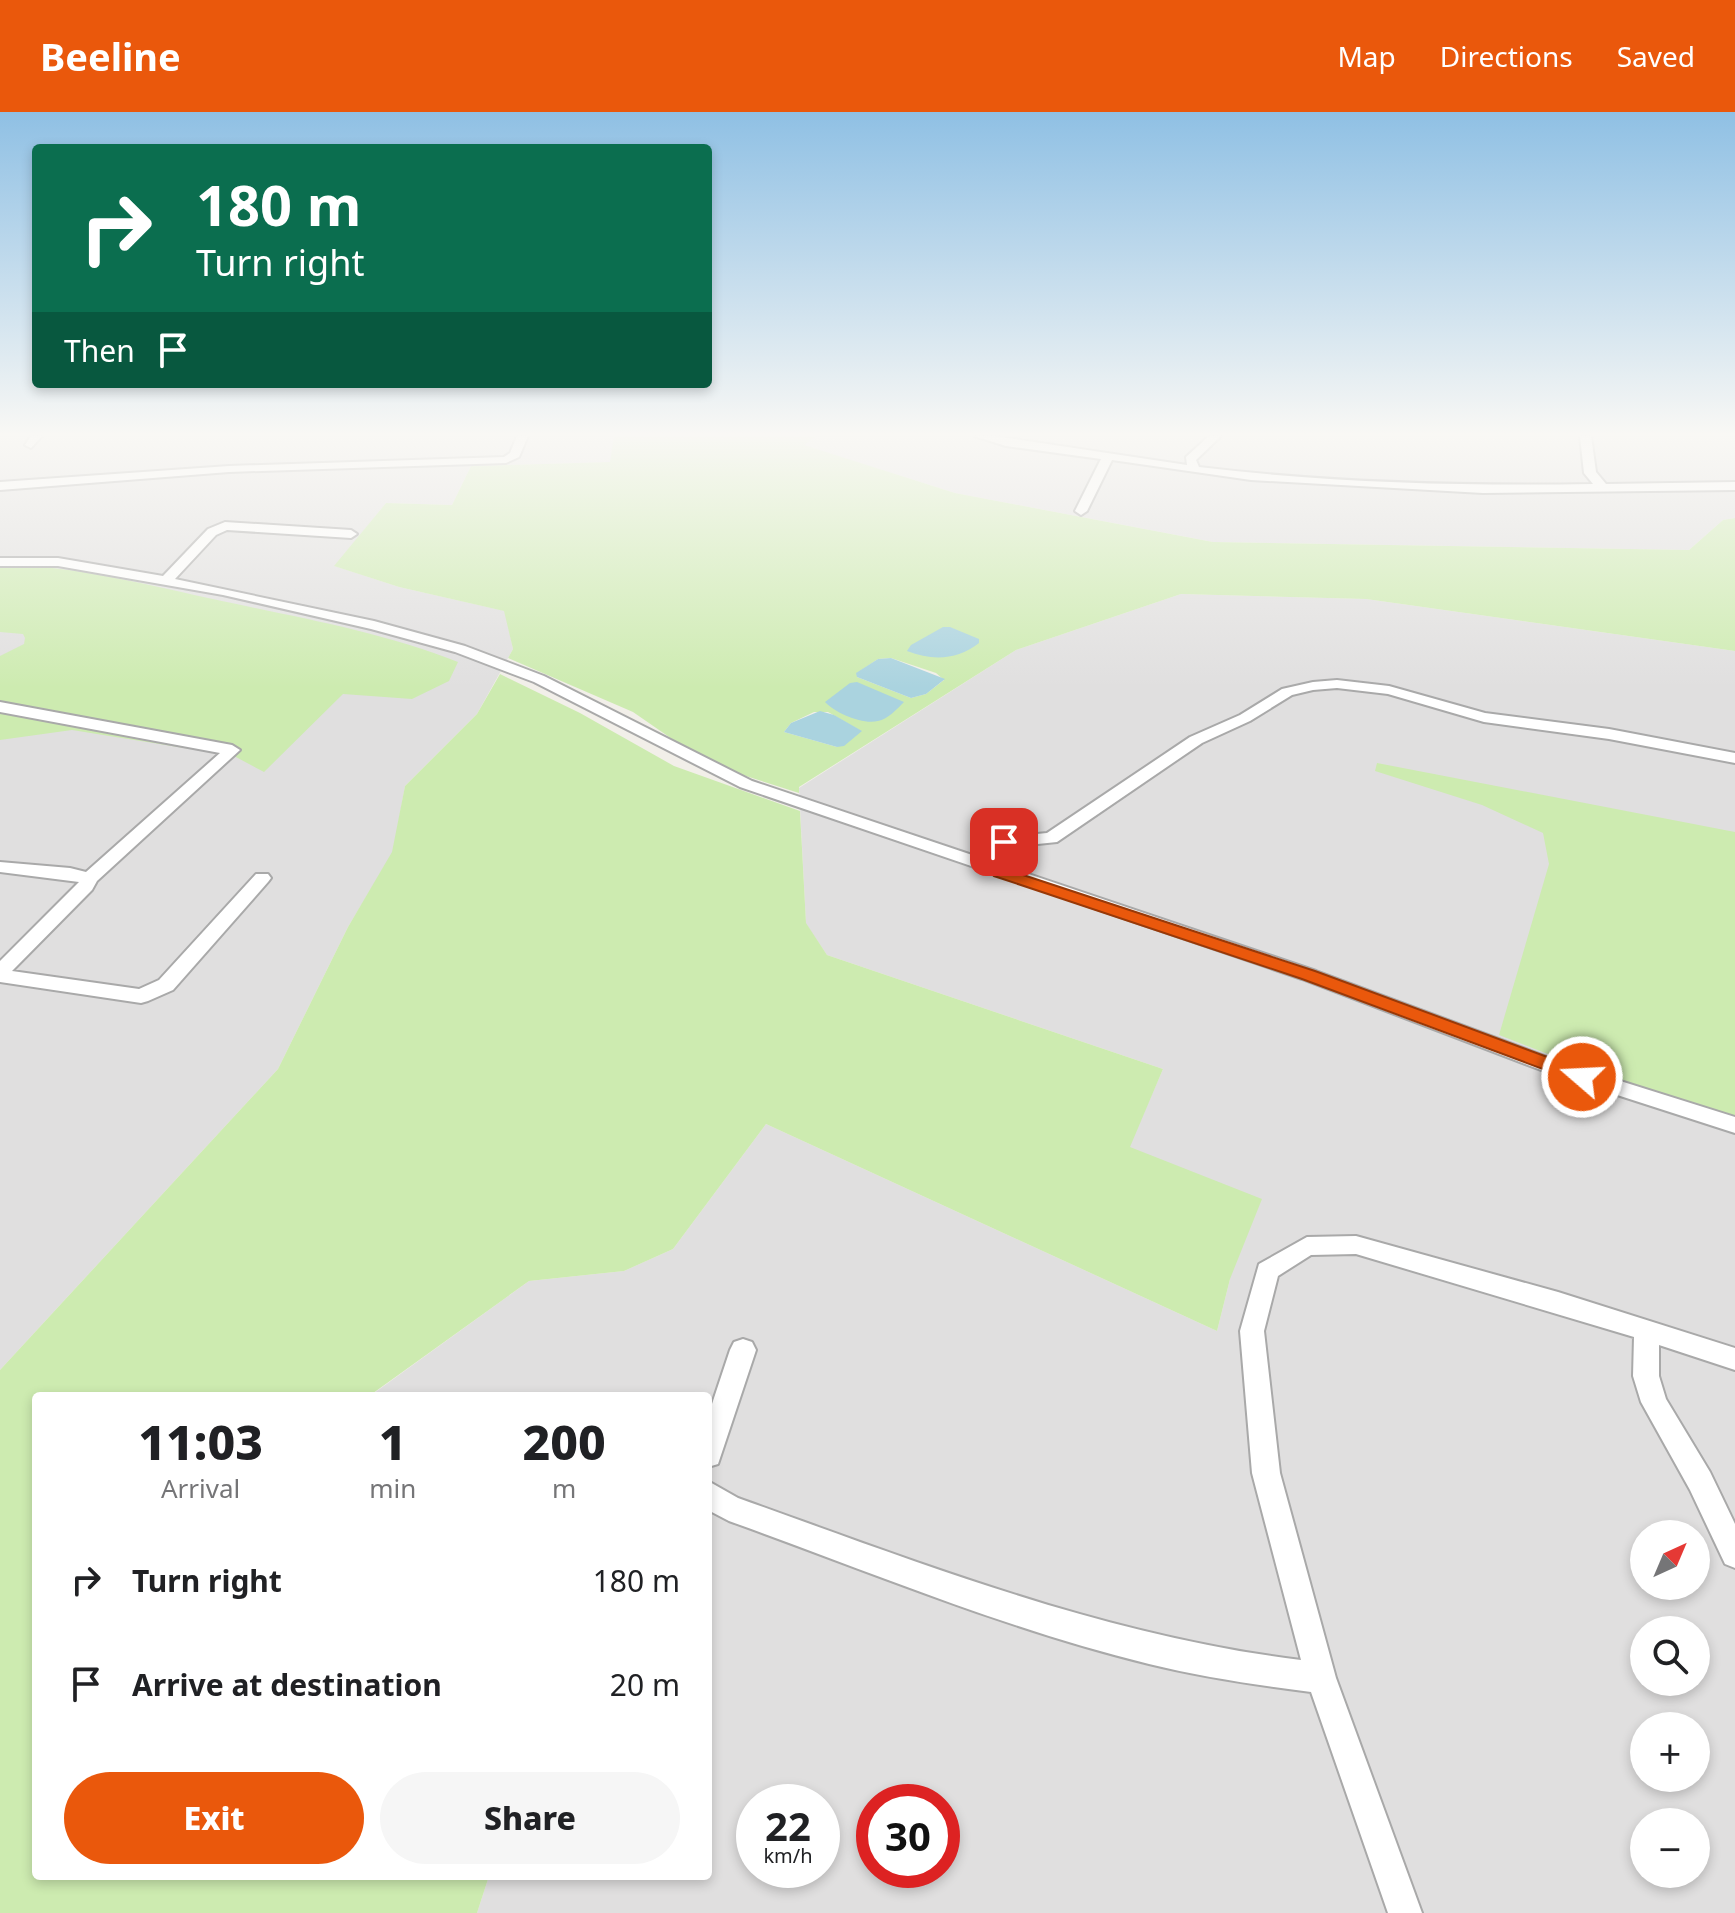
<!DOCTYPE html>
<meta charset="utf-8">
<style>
:root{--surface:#fff;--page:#f6f6f6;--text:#202124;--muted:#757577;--accent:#ea580c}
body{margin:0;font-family:"Noto Sans",sans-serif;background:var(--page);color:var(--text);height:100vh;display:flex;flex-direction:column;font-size:30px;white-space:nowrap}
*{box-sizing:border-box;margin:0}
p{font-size:26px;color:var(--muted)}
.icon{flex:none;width:44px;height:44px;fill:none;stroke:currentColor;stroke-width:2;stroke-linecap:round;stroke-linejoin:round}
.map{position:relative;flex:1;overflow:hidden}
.sheet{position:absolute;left:32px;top:1280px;width:680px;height:488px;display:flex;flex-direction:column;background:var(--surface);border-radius:8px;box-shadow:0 4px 12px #0003}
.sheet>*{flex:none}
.hud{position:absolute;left:32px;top:32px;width:680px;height:244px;border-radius:8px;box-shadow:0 4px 12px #0003;background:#0b6e4f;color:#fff;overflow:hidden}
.needle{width:52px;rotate:44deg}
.tools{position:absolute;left:1630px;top:1408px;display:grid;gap:16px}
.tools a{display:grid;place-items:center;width:80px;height:80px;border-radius:50%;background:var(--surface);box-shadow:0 4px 12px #0003;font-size:40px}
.speed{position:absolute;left:736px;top:1672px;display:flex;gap:16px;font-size:40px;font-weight:700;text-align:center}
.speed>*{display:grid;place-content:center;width:104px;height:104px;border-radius:50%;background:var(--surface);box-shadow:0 4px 12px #0003;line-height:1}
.speed small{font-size:20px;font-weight:400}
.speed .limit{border:12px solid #d22;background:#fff;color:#111}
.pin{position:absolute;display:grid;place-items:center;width:68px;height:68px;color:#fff;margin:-34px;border-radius:16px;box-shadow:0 4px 12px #0006}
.me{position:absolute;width:88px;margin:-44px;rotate:289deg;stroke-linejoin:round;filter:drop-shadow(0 0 6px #0008)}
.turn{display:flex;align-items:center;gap:28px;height:168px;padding:0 32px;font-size:36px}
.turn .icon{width:104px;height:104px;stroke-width:2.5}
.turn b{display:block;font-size:56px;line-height:68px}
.then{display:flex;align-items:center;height:76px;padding:0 32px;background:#0003;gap:16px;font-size:30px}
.eta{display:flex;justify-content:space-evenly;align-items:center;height:136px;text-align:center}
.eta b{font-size:48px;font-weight:800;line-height:56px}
.primary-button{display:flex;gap:16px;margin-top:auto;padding:16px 32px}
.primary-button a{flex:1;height:92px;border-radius:48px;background:var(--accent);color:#fff;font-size:32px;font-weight:800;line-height:92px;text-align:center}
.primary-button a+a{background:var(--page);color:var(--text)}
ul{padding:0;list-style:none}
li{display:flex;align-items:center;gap:24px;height:104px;padding:0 32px}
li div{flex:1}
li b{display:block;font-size:30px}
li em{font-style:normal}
header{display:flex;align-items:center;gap:48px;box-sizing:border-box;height:112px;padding:0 40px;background:var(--accent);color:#fff}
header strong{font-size:38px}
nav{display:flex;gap:44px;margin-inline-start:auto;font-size:28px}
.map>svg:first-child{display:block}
.residential{fill:#e0dfdf;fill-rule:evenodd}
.grass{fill:#cdebb0;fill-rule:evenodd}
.water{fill:#aad3df}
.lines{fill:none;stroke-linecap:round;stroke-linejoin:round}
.minor-casing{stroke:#a9a9a9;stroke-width:4}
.minor{fill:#fff;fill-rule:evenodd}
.route{fill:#ea580c;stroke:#983908;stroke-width:2}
</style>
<header>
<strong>Beeline</strong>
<nav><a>Map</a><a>Directions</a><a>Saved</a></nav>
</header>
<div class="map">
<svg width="1735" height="1801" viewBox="0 0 1735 1801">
<rect width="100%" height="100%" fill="#f2efe9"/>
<path class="residential" d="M0 324H614L611 350 471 354 452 393 386 391 335 454 399 475 505 499 513 537 477 602 405 674 393 740 348 815 278 957 0 1258Z
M817 324H1735V406L1723 408 1689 438 1213 430 955 381 803 333Z
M1181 482 1366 487 1735 539V1801H477L489 1764H708V1284H370L529 1169 624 1159 673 1137 766 1012 1217 1219 1230 1167 1129 1035 1163 957 827 843 806 812 799 676 1016 538ZM1644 1422H1696V1474H1644ZM1644 1518H1696V1570H1644ZM1644 1614H1696V1666H1644ZM754 1690H822V1758H754ZM874 1690H942V1758H874ZM1644 1710H1696V1762H1644Z"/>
<path class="grass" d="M614 324H817L804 333 955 381 1213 430 1689 438 1723 408 1735 406V539L1366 487 1181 482 1016 538 799 675V681L727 658 688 638 633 600 508 546 513 537 504 499 399 475 334 454 386 391 452 393 471 354 610 350ZM891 546 936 561 944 568 926 582 911 586 857 565V561L878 547ZM814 600H828L861 619 837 635 784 620 791 611Z
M0 452C76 454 148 473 222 489 301 506 382 520 458 550L449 569 412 587 343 582 264 660 234 644 72 618 0 628V544L24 532 25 526 23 522 0 520Z
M500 562 580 601 674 654 800 699 806 811 827 843 1163 957 1130 1035 1262 1087 1230 1167 1217 1219 766 1012 673 1137 624 1159 529 1169 369 1284H36V1764H489L477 1801H0V1258L278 957 348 815 392 740 405 674 477 602Z
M1377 651 1735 720V1008L1638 977 1499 923 1549 752 1543 721 1482 693 1375 659Z"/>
<path class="water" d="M943 515H950L979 527V531C957 548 933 549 907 539L911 533Z
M891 546 945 567 926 582 911 586 857 565 856 561 878 547Z
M857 570 904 590C897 597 888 607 878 609 863 613 835 601 825 590L850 571Z
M820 599 834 603 862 619 844 634 837 635 784 620 791 611Z"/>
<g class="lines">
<g class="minor-casing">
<path id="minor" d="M31 324H42L31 336 25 333Z
M517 324H528L519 345 506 351 229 360 0 378V370L229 354 504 345 510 341Z
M974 324H994L1187 353 1186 345 1209 324H1221L1196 348 1199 355C1330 371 1462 374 1593 372L1584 361 1580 324H1591L1596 360 1606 372 1735 370V378L1483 381 1251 368 1112 348 1087 399 1081 403 1075 399 1101 347 1006 334Z
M225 410 351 418 357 422 351 426 227 418 216 423 175 467 374 509 465 534 544 564 752 669 981 746 984 733 1004 725 1047 721 1190 625 1240 603 1282 577 1313 570 1337 568 1389 574 1485 601 1609 617 1735 641V651L1609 627 1484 610 1388 582 1337 576 1313 578 1292 583 1250 609 1202 631 1057 730 1008 735 999 739V752L1316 859 1563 951 1735 1005V1021L1549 961 1302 867 740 675 534 570 455 540 371 517 223 483 58 454H0V446H58L163 464 208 417Z
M0 590 232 633 240 638 97 769 92 778 12 859 139 877 159 868 256 762H268L271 766 268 770 173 878 148 889 141 891 0 870V849L79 770 0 760V750L70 756 86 760 220 641 0 600Z
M1356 1124 1558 1180 1735 1236V1258L1659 1233V1264L1666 1287 1710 1360 1735 1412V1456L1725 1452 1690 1378 1641 1290 1633 1264 1634 1225 1356 1142 1311 1143 1278 1164 1264 1219 1280 1361 1336 1566 1422 1801H1388L1311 1580C1256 1573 1202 1565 1149 1552 1006 1517 868 1459 729 1409L708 1398V1369L738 1386C923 1452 1105 1524 1301 1548L1252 1361 1240 1219 1259 1152 1307 1125Z
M743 1227 752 1230 756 1238 718 1352 708 1355V1304L730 1238 734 1230Z"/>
</g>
<use href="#minor" class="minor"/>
</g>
<linearGradient id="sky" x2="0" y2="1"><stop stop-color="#8fc0e4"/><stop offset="0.56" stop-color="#f9f8f5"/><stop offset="1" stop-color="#f9f8f5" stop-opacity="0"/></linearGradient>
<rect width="1735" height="576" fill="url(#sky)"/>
<path class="route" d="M1004 725 1012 730 998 739V751L1005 757 1315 859 1588 960 1591 965 1582 971 1575 969 1302 867 994 764 982 753V737Z"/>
</svg>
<div class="tools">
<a><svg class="needle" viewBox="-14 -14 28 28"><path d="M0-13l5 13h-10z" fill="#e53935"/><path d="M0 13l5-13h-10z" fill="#757577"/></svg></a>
<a><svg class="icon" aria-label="search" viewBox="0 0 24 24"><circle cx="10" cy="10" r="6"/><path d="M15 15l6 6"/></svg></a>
<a>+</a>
<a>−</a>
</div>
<div class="speed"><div>22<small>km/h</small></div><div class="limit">30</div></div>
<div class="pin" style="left:1004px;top:730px;background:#d93025"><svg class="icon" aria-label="arrive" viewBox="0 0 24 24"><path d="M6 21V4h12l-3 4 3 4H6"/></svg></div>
<svg class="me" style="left:1582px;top:965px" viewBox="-20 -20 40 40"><circle r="17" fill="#ea580c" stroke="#fff" stroke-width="3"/><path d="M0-11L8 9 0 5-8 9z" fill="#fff"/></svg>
<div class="hud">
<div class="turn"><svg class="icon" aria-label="right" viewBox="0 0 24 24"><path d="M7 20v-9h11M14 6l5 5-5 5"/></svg><div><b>180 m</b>Turn right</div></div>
<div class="then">Then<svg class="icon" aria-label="arrive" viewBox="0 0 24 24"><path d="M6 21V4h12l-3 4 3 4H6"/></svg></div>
</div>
<section class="sheet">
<div class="eta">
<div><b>11:03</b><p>Arrival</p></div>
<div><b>1</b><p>min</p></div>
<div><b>200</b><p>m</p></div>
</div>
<ul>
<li><svg class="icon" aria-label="right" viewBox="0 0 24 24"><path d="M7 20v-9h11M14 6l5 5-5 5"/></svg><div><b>Turn right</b></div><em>180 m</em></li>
<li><svg class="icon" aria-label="arrive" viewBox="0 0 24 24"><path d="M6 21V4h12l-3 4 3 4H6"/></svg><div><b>Arrive at destination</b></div><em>20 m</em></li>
</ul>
<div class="primary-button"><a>Exit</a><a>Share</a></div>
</section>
</div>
